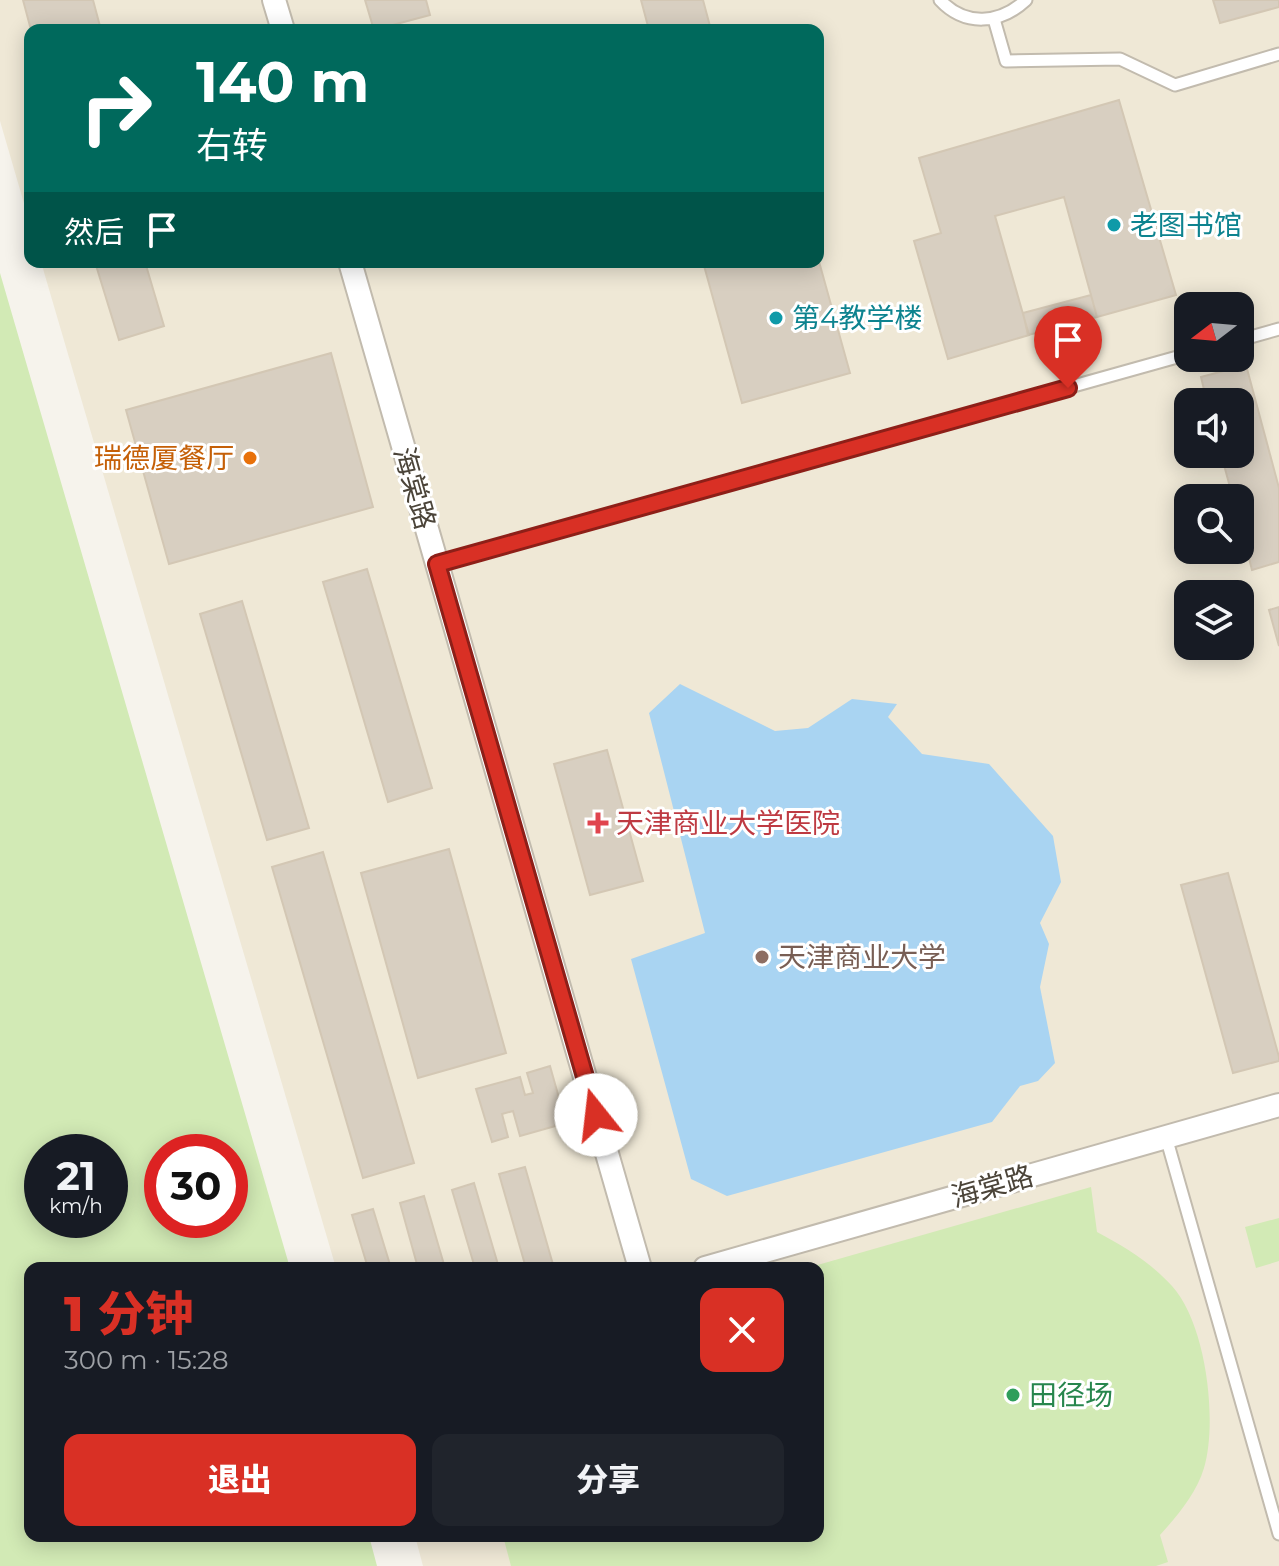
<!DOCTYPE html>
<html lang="zh">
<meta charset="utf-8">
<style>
:root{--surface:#171b24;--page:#20242c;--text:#f1f3f6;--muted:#9ea1a6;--accent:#d93025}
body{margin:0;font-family:Montserrat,"Noto Sans SC",sans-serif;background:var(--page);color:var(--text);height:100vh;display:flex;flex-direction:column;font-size:30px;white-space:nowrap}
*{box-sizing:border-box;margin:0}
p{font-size:26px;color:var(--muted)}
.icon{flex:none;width:44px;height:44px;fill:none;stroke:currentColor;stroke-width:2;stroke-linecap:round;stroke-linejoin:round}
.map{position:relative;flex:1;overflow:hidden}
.drawer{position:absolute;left:24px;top:1262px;width:800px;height:280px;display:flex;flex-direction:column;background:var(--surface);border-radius:16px;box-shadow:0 4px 20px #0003}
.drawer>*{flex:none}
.guide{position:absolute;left:24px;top:24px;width:800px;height:244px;border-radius:16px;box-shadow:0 4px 20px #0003;background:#00695c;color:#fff;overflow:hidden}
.needle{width:52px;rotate:254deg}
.buttons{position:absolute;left:1174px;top:292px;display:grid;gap:16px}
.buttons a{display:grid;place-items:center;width:80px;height:80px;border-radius:16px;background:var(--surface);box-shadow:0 4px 20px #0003;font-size:40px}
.speed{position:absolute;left:24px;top:1134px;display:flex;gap:16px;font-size:40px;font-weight:700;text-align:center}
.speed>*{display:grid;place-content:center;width:104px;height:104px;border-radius:50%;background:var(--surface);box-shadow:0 4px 20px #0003;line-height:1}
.speed small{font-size:20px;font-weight:400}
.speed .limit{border:12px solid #d22;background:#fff;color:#111}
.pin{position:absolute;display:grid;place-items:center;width:68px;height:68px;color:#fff;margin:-82px -34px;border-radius:50% 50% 50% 0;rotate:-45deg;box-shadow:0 0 8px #0007}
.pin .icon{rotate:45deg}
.me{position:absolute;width:88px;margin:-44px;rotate:344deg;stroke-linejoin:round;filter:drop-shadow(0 0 6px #0008)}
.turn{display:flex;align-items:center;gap:28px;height:168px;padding:0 40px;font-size:36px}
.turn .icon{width:104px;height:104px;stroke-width:2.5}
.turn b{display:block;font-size:56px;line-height:68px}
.then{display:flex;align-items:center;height:76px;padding:0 40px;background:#0003;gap:16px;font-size:30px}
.round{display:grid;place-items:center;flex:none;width:84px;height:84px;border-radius:16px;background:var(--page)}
.head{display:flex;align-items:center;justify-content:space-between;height:136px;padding:0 40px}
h1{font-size:48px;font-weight:800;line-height:60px;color:var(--accent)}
.action{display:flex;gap:16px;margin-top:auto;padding:16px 40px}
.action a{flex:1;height:92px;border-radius:16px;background:var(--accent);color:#fff;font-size:32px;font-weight:800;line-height:92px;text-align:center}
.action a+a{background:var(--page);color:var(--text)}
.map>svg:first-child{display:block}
.education{fill:#efe8d6;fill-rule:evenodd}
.green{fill:#d2eab5;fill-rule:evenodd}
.water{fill:#a9d4f2}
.building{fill:#d8cfc1;stroke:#d3c7b4;stroke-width:2}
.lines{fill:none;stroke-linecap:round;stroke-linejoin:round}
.lane-casing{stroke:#c2bbae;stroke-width:15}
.street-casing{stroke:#c2bbae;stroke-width:26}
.lane{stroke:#fff;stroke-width:11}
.street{stroke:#fff;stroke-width:22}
.route-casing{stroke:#8d1f18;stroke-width:20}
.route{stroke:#d93025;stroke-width:14}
.culture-dot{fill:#0f9aa8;stroke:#fff;stroke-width:3}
.food-dot{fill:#e8710a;stroke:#fff;stroke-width:3}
.health-dot{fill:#e0444e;stroke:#fff;stroke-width:3}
.education-dot{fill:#8d6e63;stroke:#fff;stroke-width:3}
.leisure-dot{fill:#2e9e5b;stroke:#fff;stroke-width:3}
.labels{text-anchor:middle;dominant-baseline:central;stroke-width:6;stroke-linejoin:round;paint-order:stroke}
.culture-label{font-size:28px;fill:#0d838f;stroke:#fff;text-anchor:start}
.food-label{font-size:28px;fill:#c56008;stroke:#fff;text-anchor:end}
.street-label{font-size:28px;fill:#4b4439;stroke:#fff}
.health-label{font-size:28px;fill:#be3a42;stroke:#fff;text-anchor:start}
.education-label{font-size:28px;fill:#785e54;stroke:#fff;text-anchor:start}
.leisure-label{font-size:28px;fill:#27864d;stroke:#fff;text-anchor:start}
</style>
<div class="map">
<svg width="1279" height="1566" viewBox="0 0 1279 1566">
<rect width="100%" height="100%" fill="#f6f3ec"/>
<path class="education" d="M0 0H1279V1566H423L415 1536H818V1268H336L41 262H818V30H30V224L0 121ZM1188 306H1240V358H1188ZM1188 402H1240V454H1188ZM1188 498H1240V550H1188ZM1188 594H1240V646H1188Z"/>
<path class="green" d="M0 273 290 1268H30V1536H369L377 1566H0ZM42 1152H110V1220H42ZM162 1152H230V1220H162Z
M1091 1187 1097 1232C1125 1247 1150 1262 1172 1286 1206 1323 1218 1421 1204 1468 1196 1494 1178 1515 1160 1535L1168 1562 1156 1566H511L503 1536H818V1268H807Z
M1279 1218V1261L1256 1268 1245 1227Z"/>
<path class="water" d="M680 684 775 731 808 728 852 699 897 704 888 717 922 754 989 764 1053 836 1061 882 1040 923 1049 944 1040 987 1055 1063 1038 1081 1020 1086 992 1122 727 1196 691 1179 631 959 705 933 649 713Z"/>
<path class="building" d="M23 0H93L101 30H31Z
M365 0H426L430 15 374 30Z
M641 0H703L711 30H649Z
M1213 0H1279V7L1220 23Z
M1119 100 1176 295 1097 317 1064 197 995 216 1029 335 948 359 914 241 941 233 919 158Z
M818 258 850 373 742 403 703 262H818Z
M95 262H145L164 326 119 340Z
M1091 295 1097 317 1028 335 1023 313Z
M331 353 373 507 169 564 126 410Z
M1246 365 1279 488V562L1252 570 1240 523V498H1233L1221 454H1240V402H1207L1201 377Z
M367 569 432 788 388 802 323 582Z
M242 601 309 828 267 840 200 614Z
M1279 607V646L1269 610Z
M607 750 643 881 590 895 554 764Z
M449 849 506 1053 418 1078 361 873Z
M323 852 414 1163 363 1178 272 867Z
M1228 873 1279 1057V1061L1233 1073 1181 885Z
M550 1066 566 1123 520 1136 513 1111 502 1114 508 1137 492 1142 476 1089 520 1077 525 1095 533 1093 527 1073Z
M525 1167 554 1268H526L499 1174Z
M474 1183 499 1268H475L452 1190Z
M424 1196 445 1268H418L400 1203Z
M373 1209 391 1268H368L352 1215Z"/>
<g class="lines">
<g class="lane-casing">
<path id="lane" d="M940 0C965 27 1000 24 1026 0
M994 19 1006 61 1120 59 1175 85 1279 54
M1240 340 1279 329
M437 564 1188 354
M1166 1137 1279 1534"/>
</g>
<g class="street-casing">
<path id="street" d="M274 0 283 30
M350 262 640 1268
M705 1268 1279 1105"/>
</g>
<use href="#lane" class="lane"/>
<use href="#street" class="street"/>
</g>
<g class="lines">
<g class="route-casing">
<path id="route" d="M596 1115 437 564 1068 388"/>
</g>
<use href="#route" class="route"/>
</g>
<g class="culture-dot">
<circle cx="1114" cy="225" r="8"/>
<circle cx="776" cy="318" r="8"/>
</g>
<circle class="food-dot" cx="250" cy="458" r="8"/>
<path class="health-dot" d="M594 811h8v8h8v8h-8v8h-8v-8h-8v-8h8z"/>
<circle class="education-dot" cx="762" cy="957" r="8"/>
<circle class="leisure-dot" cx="1013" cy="1395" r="8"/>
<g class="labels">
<g class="culture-label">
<text x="1130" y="225">老图书馆</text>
<text x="792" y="318">第4教学楼</text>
</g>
<g class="food-label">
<text x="234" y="458">瑞德厦餐厅</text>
</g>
<g class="street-label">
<text transform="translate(415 488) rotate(74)">海棠路</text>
<text transform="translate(992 1186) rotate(-16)">海棠路</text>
</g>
<g class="health-label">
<text x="616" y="823">天津商业大学医院</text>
</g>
<g class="education-label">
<text x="778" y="957">天津商业大学</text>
</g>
<g class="leisure-label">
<text x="1029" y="1395">田径场</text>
</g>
</g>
</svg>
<div class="buttons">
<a><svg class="needle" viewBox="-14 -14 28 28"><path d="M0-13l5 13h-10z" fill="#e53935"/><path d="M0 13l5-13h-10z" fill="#9ea1a6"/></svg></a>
<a><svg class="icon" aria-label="sound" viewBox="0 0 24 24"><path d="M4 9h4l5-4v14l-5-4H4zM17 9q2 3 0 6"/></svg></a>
<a><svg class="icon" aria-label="search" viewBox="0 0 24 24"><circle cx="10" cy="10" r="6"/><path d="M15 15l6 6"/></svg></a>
<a><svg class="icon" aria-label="layers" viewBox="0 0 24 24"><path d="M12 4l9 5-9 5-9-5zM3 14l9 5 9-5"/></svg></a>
</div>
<div class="speed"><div>21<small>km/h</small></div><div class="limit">30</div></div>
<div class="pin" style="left:1068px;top:388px;background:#d93025"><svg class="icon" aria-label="arrive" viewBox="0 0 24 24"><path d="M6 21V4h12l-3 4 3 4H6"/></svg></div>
<svg class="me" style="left:596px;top:1115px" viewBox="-20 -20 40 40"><circle r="19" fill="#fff"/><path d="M0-13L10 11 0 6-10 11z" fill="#d93025"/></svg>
<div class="guide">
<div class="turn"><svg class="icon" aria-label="right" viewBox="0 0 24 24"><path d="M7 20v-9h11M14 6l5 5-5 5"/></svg><div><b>140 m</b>右转</div></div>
<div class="then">然后<svg class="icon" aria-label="arrive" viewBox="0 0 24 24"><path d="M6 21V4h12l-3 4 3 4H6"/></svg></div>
</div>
<section class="drawer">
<div class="head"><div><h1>1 分钟</h1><p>300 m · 15:28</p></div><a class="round" style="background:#d93025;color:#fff"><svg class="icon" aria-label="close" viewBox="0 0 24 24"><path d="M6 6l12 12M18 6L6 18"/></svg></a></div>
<div class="action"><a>退出</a><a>分享</a></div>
</section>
</div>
